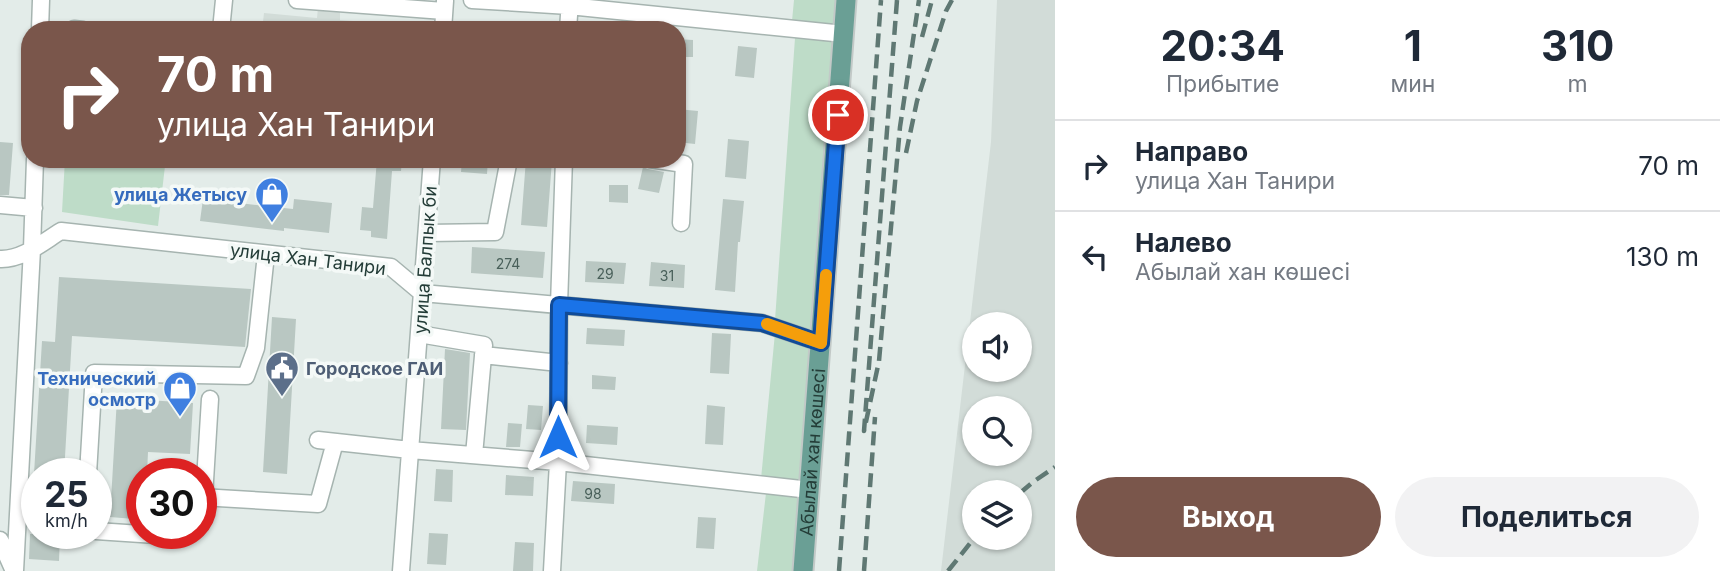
<!DOCTYPE html>
<html lang="ru">
<meta charset="utf-8">
<style>
:root{--surface:#fff;--page:#f2f2f3;--text:#1f2937;--muted:#747a83;--line:#e0e1e3;--accent:#7a564b}
body{margin:0;font-family:Inter,sans-serif;background:var(--page);color:var(--text);height:100vh;display:flex;flex-direction:column;font-size:26px;white-space:nowrap}
*{box-sizing:border-box;margin:0}
p{font-size:23px;color:var(--muted)}
.icon{flex:none;width:38px;height:38px;fill:none;stroke:currentColor;stroke-width:2;stroke-linecap:round;stroke-linejoin:round}
.map{position:relative;flex:1;overflow:hidden}
.sheet{display:flex;flex-direction:column;background:var(--surface);width:665px}
.sheet>*{flex:none}
.banner{position:absolute;left:21px;top:21px;width:665px;height:147px;border-radius:28px;box-shadow:0 2px 5px #0004;background:#7a564b;color:#fff;overflow:hidden}
.controls{position:absolute;left:962px;top:312px;display:grid;gap:14px}
.controls a{display:grid;place-items:center;width:70px;height:70px;border-radius:50%;background:var(--surface);box-shadow:0 2px 5px #0004;font-size:35px}
.speed{position:absolute;left:21px;top:458px;display:flex;gap:14px;font-size:35px;font-weight:700;text-align:center}
.speed>*{display:grid;place-content:center;width:91px;height:91px;border-radius:50%;background:var(--surface);box-shadow:0 2px 5px #0004;line-height:1}
.speed small{font-size:18px;font-weight:400}
.speed .limit{border:10px solid #d22;background:#fff;color:#111}
.pin{position:absolute;display:grid;place-items:center;width:60px;height:60px;color:#fff;margin:-30px;border:4px solid #fff;border-radius:50%;box-shadow:0 2px 7px #0007}
.me{position:absolute;width:77px;margin:-38px;rotate:0deg;stroke-linejoin:round;filter:drop-shadow(0 0 5px #0008)}
.turn{display:flex;align-items:center;gap:24px;height:147px;padding:0 21px;font-size:32px}
.turn .icon{width:91px;height:91px;stroke-width:2.5}
.turn b{display:block;font-size:49px;line-height:60px}
.eta{display:flex;justify-content:space-evenly;align-items:center;height:119px;text-align:center}
.eta b{font-size:42px;font-weight:700;line-height:49px}
.cta{display:flex;gap:14px;margin-top:auto;padding:14px 21px}
.cta a{flex:1;height:80px;border-radius:42px;background:var(--accent);color:#fff;font-size:28px;font-weight:700;line-height:80px;text-align:center}
.cta a+a{background:var(--page);color:var(--text)}
ul{padding:0;list-style:none}
li{display:flex;align-items:center;gap:21px;height:91px;padding:0 21px;border-top:2px solid var(--line)}
li div{flex:1}
li b{display:block;font-size:26px}
li em{font-style:normal}
main{display:flex;flex:1;min-height:0}
.map>svg:first-child{display:block}
.built{fill:#d2dcd8;fill-rule:evenodd}
.green{fill:#bedcc8}
.building{fill:#b9c7c2}
.lines{fill:none;stroke-linecap:round;stroke-linejoin:round}
.minor-casing{stroke:#a6b4b0;stroke-width:19}
.major-casing{stroke:#c2c9c7;stroke-width:23}
.minor{stroke:#fff;stroke-width:16}
.major{stroke:#6a9f95;stroke-width:19}
.rail{stroke:#5f7873;stroke-width:4.5;stroke-dasharray:14 7;stroke-linecap:butt}
.route-casing{stroke:#114b97;stroke-width:18}
.route{stroke:#1a73e8;stroke-width:12}
.slow{stroke:#f59e0b;stroke-width:12}
.labels{text-anchor:middle;dominant-baseline:central;stroke-width:7;stroke-linejoin:round;paint-order:stroke}
.number-label{font-size:14px;fill:#49605a}
.shop-label{font-size:18px;font-weight:bold;fill:#366cbe;stroke:#f4f9f7;text-anchor:end}
.street-label{font-size:18px;fill:#243d38;stroke:#f4f9f7}
.service-label{font-size:18px;font-weight:bold;fill:#4e5e75;stroke:#f4f9f7;text-anchor:start}
</style>
<main>
<div class="map">
<svg width="1055" height="571" viewBox="0 0 1055 571">
<rect width="100%" height="100%" fill="#e3ece9"/>
<path class="built" d="M997 0H1055V571H941L991 142ZM975 324H1020V369H975ZM975 408H1020V453H975ZM975 492H1020V537H975Z
M318 8 340 10V20L392 24V30H262L264 13 317 18Z"/>
<path class="green" d="M794 0H841L839 30 792 21Z
M795 38 836 41 815 333 775 320Z
M65 159H242V167L165 166 158 226 62 212Z
M775 333 816 348 806 486 761 479Z
M766 493 806 495 800 571H757Z"/>
<path class="building" d="M677 39 693 40V57H677Z
M738 46 757 48 754 78 735 76Z
M677 109 698 111 695 144 677 142Z
M728 139 749 141 746 179 725 177Z
M0 142 13 143 9 195H0Z
M377 159H402L401 171H392L387 239 371 237V231L360 230 362 207 373 208Z
M462 159H488L487 174 461 172Z
M526 159 552 160 547 227 521 225Z
M643 167 648 169 664 172 659 193 638 189Z
M609 185H628V203L609 202Z
M203 199 293 209 294 199 332 203 329 233 284 228V231L200 221Z
M723 199 744 201 740 242H738L735 292 715 290Z
M472 247 545 252 543 278 471 273Z
M586 261 626 263 624 284 585 282Z
M651 262 685 265 684 288 649 286Z
M59 277 251 289 245 347 72 336 64 474H34L42 341 55 342Z
M272 317 296 319 287 474 263 472Z
M587 328 625 330 624 346 586 344Z
M712 333 731 334 729 374 710 373Z
M445 349 470 353 466 430 441 429Z
M592 375 616 377 615 390 592 389Z
M117 398 193 403 190 454 148 452 147 474H142V497L135 496 134 519 110 517Z
M528 405 543 406 541 430 526 429Z
M707 405 725 407 723 445 705 444Z
M508 423 522 424 520 447H506Z
M587 425 618 427 617 445 586 443Z
M436 469 453 470 452 502 434 501Z
M506 475 534 477 533 496 505 495Z
M573 481 615 484 614 504 571 501Z
M698 517 716 518 714 549 696 548Z
M429 533 448 534 446 565 427 564Z
M30 534H60L59 561 29 559Z
M515 542 534 543 533 571H513Z"/>
<g class="lines">
<g class="minor-casing">
<path id="minor" d="M297 0 444 11
M472 0 569 6 844 34
M74 29 83 30
M40 30 41 0
M221 30 224 0
M443 30 445 1
M568 30 570 0
M650 159 684 164 681 223
M0 205 34 208
M427 233 495 232 509 159
M0 259C22 260 43 242 61 231L391 267 422 293 762 323 821 343
M419 334 484 345 474 455
M483 355 559 363
M318 440 410 450 558 462 810 490
M88 474 94 373 246 376 256 348 266 254
M201 497 318 504 335 442
M204 497 210 399
M96 531 156 535 157 534
M0 540 13 569
M15 571 32 249 35 159
M401 571 432 159
M552 571 558 462 559 305 564 159"/>
</g>
<g class="major-casing">
<g id="major">
<path id="s1" d="M803 571 846 0"/>
</g>
</g>
<use href="#minor" class="minor"/>
<use href="#major" class="major"/>
<path class="rail" d="M897 0 864 431 879 361 900 127 919 0
M922 37 932 0
M906 153 917 101 946 11 952 0
M1020 493 1033 482 1055 467
M839 571 881 0
M864 571 875 417
M948 571 975 537"/>
</g>
<g class="lines">
<g class="route-casing">
<path id="route" d="M558 437 559 305 762 323 821 343 838 115"/>
</g>
<use href="#route" class="route"/>
<path class="slow" d="M767 324 821 343 826 275"/>
</g>
<defs>
<g id="shop-pin" transform="scale(1.75)"><path d="M0 17L-7.5 6A9.5 9.5 0 1 1 7.5 6Z" fill="#3f7fe0" stroke="#f4f9f7"/><path d="M-5-2.5h2.3a2.7 3.5 0 0 1 5.4 0H5L5.5 6h-11ZM-1.5-2.5h3a1.5 2.3 0 0 0-3 0Z" fill="#fff"/></g>
<g id="civic-pin" transform="scale(1.75)"><path d="M0 17L-7.5 6A9.5 9.5 0 1 1 7.5 6Z" fill="#5c6f8a" stroke="#f4f9f7"/><path d="M-.6-6.5H3V-4.5H.6V-3L4-1V1h2V6H-6V1h2V-1L-.6-3ZM-1.2 2.5V6h2.4V2.5Z" fill="#fff"/></g>
</defs>
<g fill-rule="evenodd">
<use href="#shop-pin" x="272" y="194"/>
<use href="#civic-pin" x="282" y="368"/>
<use href="#shop-pin" x="180" y="388"/>
</g>
<g class="labels">
<g class="number-label">
<text x="508" y="263">274</text>
<text x="605" y="273">29</text>
<text x="667" y="275">31</text>
<text x="593" y="493">98</text>
</g>
<g class="shop-label">
<text x="247" y="194">улица Жетысу</text>
<text x="156" y="378">Технический<tspan x="156" dy="21">осмотр</tspan></text>
</g>
<g class="street-label">
<text transform="translate(308 259) rotate(7)">улица Хан Танири</text>
<text transform="translate(425 260) rotate(-86)">улица Балпык би</text>
<text stroke="none"><textPath href="#s1" startOffset="119">Абылай хан көшесі</textPath></text>
</g>
<g class="service-label">
<text x="306" y="368">Городское ГАИ</text>
</g>
</g>
</svg>
<div class="controls">
<a><svg class="icon" aria-label="sound" viewBox="0 0 24 24"><path d="M4 9h4l5-4v14l-5-4H4zM17 9q2 3 0 6"/></svg></a>
<a><svg class="icon" aria-label="search" viewBox="0 0 24 24"><circle cx="10" cy="10" r="6"/><path d="M15 15l6 6"/></svg></a>
<a><svg class="icon" aria-label="layers" viewBox="0 0 24 24"><path d="M12 4l9 5-9 5-9-5zM3 14l9 5 9-5"/></svg></a>
</div>
<div class="speed"><div>25<small>km/h</small></div><div class="limit">30</div></div>
<div class="pin" style="left:838px;top:115px;background:#d93025"><svg class="icon" aria-label="arrive" viewBox="0 0 24 24"><path d="M6 21V4h12l-3 4 3 4H6"/></svg></div>
<svg class="me" style="left:558px;top:437px" viewBox="-20 -20 40 40"><path d="M0-17L14 15 0 8-14 15z" fill="#1a73e8" stroke="#fff" stroke-width="4"/></svg>
<div class="banner">
<div class="turn"><svg class="icon" aria-label="right" viewBox="0 0 24 24"><path d="M7 20v-9h11M14 6l5 5-5 5"/></svg><div><b>70 m</b>улица Хан Танири</div></div>
</div>
</div>
<section class="sheet">
<div class="eta">
<div><b>20:34</b><p>Прибытие</p></div>
<div><b>1</b><p>мин</p></div>
<div><b>310</b><p>m</p></div>
</div>
<ul>
<li><svg class="icon" aria-label="right" viewBox="0 0 24 24"><path d="M7 20v-9h11M14 6l5 5-5 5"/></svg><div><b>Направо</b><p>улица Хан Танири</p></div><em>70 m</em></li>
<li><svg class="icon" aria-label="left" viewBox="0 0 24 24"><path d="M17 20v-9H6M10 6l-5 5 5 5"/></svg><div><b>Налево</b><p>Абылай хан көшесі</p></div><em>130 m</em></li>
</ul>
<div class="cta"><a>Выход</a><a>Поделиться</a></div>
</section>
</main>
